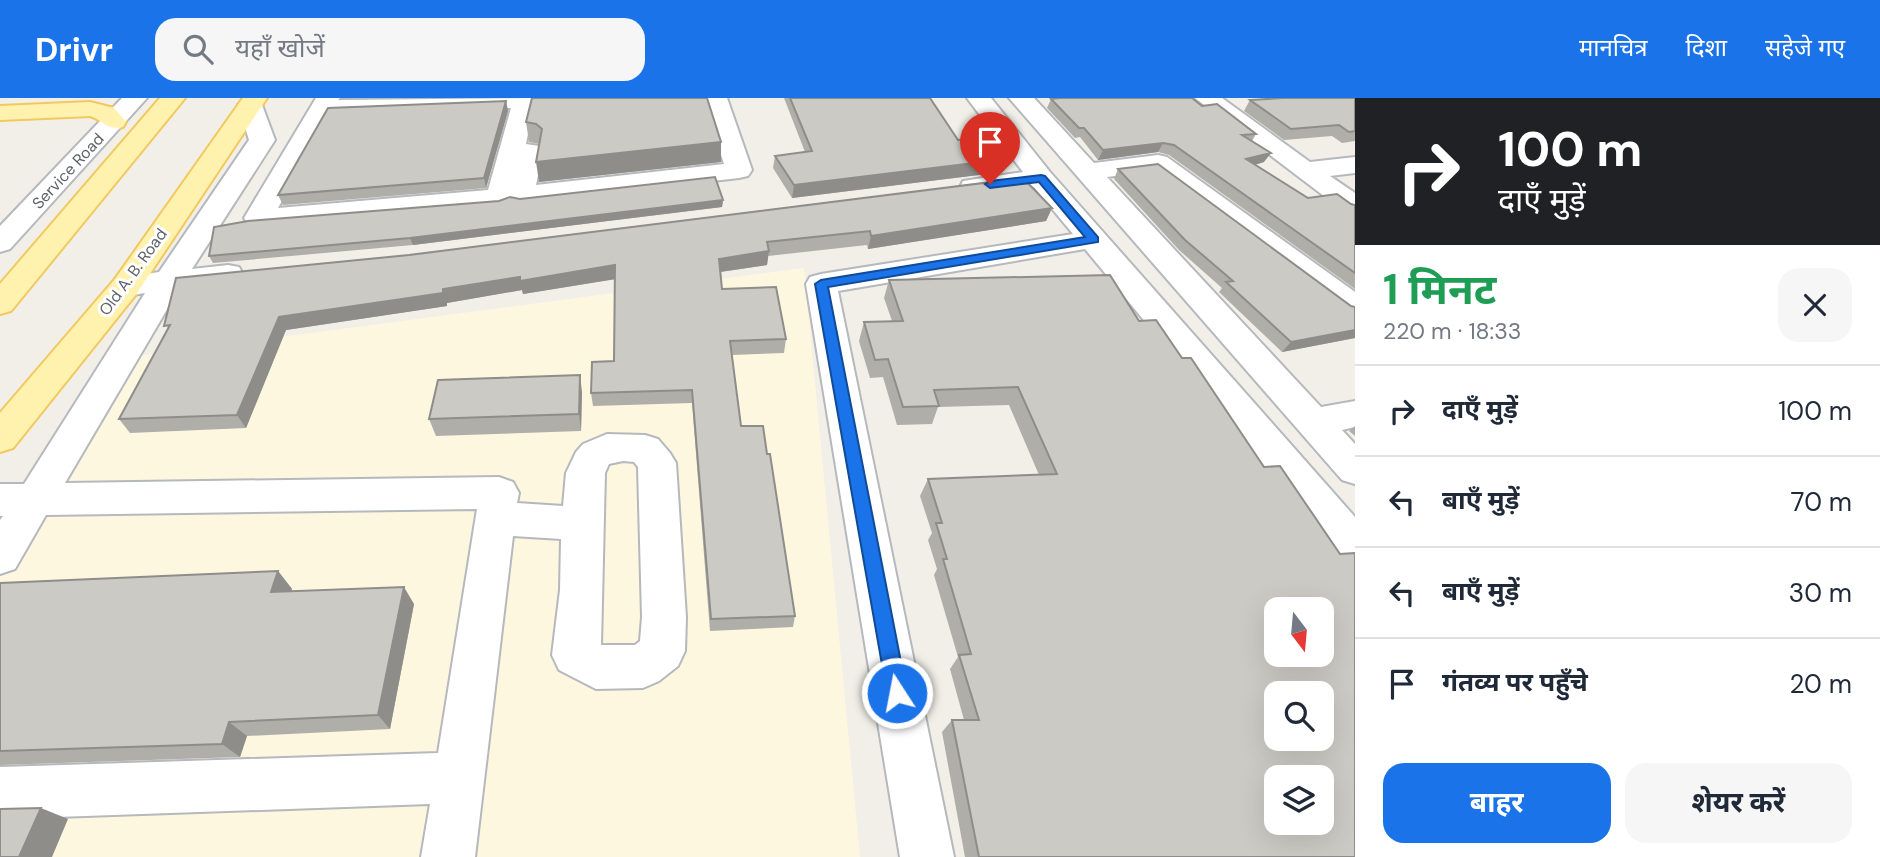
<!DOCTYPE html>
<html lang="hi">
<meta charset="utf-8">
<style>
:root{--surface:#fff;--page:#f6f6f7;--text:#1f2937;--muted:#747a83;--line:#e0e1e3;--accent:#1a73e8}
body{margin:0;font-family:"DM Sans","Noto Sans Devanagari",sans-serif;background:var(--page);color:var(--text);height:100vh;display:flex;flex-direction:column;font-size:26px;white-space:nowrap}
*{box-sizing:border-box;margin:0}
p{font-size:23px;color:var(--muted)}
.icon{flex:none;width:38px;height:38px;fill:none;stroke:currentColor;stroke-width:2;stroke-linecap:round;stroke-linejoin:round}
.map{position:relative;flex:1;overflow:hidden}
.sheet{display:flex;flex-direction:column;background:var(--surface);width:525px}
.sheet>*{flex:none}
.top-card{background:#202124;color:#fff;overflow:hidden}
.needle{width:46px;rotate:164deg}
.fabs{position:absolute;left:1264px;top:499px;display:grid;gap:14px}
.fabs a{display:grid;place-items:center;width:70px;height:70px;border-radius:14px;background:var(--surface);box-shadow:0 7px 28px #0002;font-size:35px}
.pin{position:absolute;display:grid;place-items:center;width:60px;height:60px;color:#fff;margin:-72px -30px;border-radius:50% 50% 50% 0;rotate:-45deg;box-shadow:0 0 7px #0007}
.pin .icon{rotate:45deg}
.me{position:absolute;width:77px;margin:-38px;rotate:349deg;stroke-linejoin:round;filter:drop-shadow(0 0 5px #0008)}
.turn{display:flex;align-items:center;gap:24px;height:147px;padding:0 28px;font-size:32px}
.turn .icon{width:91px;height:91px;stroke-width:2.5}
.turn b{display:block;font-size:49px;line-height:60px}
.round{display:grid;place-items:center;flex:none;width:74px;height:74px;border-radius:21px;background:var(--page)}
.headline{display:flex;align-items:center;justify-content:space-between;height:119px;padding:0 28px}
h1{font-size:42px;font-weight:700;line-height:52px;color:#1e9e55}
.cta{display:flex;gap:14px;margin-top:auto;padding:14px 28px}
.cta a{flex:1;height:80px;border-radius:21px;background:var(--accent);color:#fff;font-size:28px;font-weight:700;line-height:80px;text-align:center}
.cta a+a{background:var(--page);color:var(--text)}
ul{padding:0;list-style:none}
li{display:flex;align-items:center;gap:21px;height:91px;padding:0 28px;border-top:2px solid var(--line)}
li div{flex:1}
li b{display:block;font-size:26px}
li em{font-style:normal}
header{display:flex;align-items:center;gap:42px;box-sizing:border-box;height:98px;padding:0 35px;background:var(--accent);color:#fff}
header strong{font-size:33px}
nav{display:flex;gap:38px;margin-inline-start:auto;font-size:24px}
.search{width:490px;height:63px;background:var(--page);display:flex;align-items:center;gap:18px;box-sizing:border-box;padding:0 24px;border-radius:21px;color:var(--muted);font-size:26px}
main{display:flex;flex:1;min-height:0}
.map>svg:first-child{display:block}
.commercial{fill:#fef7e0}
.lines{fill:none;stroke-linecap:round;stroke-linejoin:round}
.minor-casing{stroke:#b5b8bc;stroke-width:4}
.major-casing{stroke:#f2c960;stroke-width:4}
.minor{fill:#fff;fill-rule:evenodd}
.major{fill:#fff2af;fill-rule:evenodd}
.wall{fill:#afaea9}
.shaded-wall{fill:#8f8d8a}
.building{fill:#cccac5;stroke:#8f8d8a;stroke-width:2;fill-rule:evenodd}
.route{fill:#1a73e8;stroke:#114b97;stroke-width:2}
.labels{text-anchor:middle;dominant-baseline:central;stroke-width:6;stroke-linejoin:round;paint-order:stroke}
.far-street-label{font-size:16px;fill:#5f6368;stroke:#fff}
</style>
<header>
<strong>Drivr</strong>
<div class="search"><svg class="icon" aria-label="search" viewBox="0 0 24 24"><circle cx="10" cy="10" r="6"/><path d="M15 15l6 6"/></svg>यहाँ खोजें</div>
<nav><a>मानचित्र</a><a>दिशा</a><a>सहेजे गए</a></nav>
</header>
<main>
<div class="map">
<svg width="1355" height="759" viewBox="0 0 1355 759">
<rect width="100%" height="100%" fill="#f1efe8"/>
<path class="commercial" d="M804 170 860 759H0V423L107 262Z"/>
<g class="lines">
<g class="minor-casing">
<path id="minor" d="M122 0H147L10 151 0 154V128Z
M250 0 258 2 262 7 275 42 192 171 228 167 239 169 243 176 239 183 179 191 65 385 499 379 513 384 519 395 517 405 563 408 566 375 576 354 583 346 607 336 645 337 658 341 670 355 676 365 686 519 685 553 678 568 659 583 643 590 596 591 559 572 552 557 560 492 561 441 513 438 475 759H421L430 706 0 721V669L438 655 477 411 46 417 15 471 0 476V422L3 418H0V386H24L145 195 126 198 115 195 111 188 115 181 159 174 249 42 238 7 242 2ZM623 363 634 364 638 369 642 519 640 543 635 547H601L605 375 609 366Z
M316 0H340L338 2 535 0 526 46 539 48 543 53 536 87 724 66 703 0H727L752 72 748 78 739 80 521 105 511 103 500 107 258 128 248 126 244 120ZM511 10 488 92 278 110 330 17Z
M967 0H991L1050 74 1355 419V465L1340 460 1085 151 838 193 954 759H900L806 186 810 179 821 176 1073 136 1034 89 973 97 963 95 960 89 963 83 1023 74Z
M1009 0H1034L1094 65 1158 57 1167 59 1355 194V219L1344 216 1153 73 1107 79 1321 309 1355 303V329L1342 332 1355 346V386L1342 382Z
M1195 0H1222L1310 64 1355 59V75L1330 78 1355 95V116L1345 114Z"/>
</g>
<g class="major-casing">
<path id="major" d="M160 0H185L11 213 0 216V186Z
M243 0H267L137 195 13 350 0 354V315L115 181Z
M90 4 114 10 126 24 123 29C106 33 104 22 90 18L0 22V8Z"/>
</g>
<use href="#minor" class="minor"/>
<use href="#major" class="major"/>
</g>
<path class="wall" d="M784 0H930L958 42 1003 74 792 100 773 70 775 58 805 54Z
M1355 0V43L1342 45 1332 38 1284 42 1244 13 1250 2Z
M1051 1 1202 8 1256 36 1252 43 1264 64 1255 67 1308 100 1355 107V191L1169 57 1158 54 1098 62 1080 39 1075 40 1047 10Z
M506 3 508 13 486 90 283 107 278 97Z
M526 24 721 44V64L539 84 540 46 529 44Z
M1118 71 1351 208 1355 209V240L1282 254 1219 194 1222 190 1179 152 1114 81Z
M520 101 723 102 722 109 413 147 213 165 209 158Z
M1052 110 1046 123 868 151 867 147 768 158 767 167 721 174 722 191 786 241 784 255 732 257 741 328 767 356 795 518 793 529 710 533 692 305 593 308 591 295 614 263 615 181 523 196 522 192 447 205V208L286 232 246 330 130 335 119 321 167 233 176 180Z
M1110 177 1355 759H965L942 634 952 622H964L950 571 958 559 934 477 937 471 928 442 932 435 920 398 928 381 1039 377 1009 307 938 309 932 326 897 327 883 279 870 280 859 243 864 224 892 223 884 200 889 182Z
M582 294 581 333 436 338 429 321Z
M1355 328V338L1349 333Z
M278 473 292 491 291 494 414 506 390 631 247 638 240 659 0 667V485Z"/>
<path class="shaded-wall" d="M506 3 508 13 486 90 484 80Z
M721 44V64L539 84 536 64Z
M1163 45 1158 54 1098 62 1103 52Z
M1271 55 1264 64 1240 71 1246 61Z
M1007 61 1003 74 792 100 794 87Z
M723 102 722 109 413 147 410 140Z
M1052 110 1046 123 868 151 871 138Z
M769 153 767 167 719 174V161Z
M615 167 616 181 523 196 520 183Z
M520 179 522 192 447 205V208L286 232 246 330 237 317 279 219Z
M1355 232V240L1282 254 1291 244Z
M580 277 582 294 581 333 579 316Z
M278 473 292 491 285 511 271 494Z
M404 489 414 506 390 631 378 617Z
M229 624 247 638 240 659 222 646Z
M41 710 68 721 52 759H19Z"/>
<path class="building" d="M532 0H707L721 44 536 64 542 31 536 26 526 24Z
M790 0H930L958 42 985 38 1007 61 794 87 775 58 812 53Z
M1060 0H1192L1202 8 1217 6 1256 36 1242 37 1271 55 1246 61 1308 100 1337 96 1351 106 1355 107V175L1174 47 1163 45 1103 52 1084 30H1079L1051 1Z
M1283 0H1355V33L1349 34 1339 27 1291 31 1250 2Z
M506 3 484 80 278 97 328 10Z
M1158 66 1351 208 1355 209V232L1291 244 1226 184 1233 183 1185 142 1118 71Z
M715 79 723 102 410 140 209 158 214 129 248 123 499 103 510 99 520 101Z
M1023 80 1052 110 871 138 870 133 767 144 769 153 719 161 722 191 776 189 786 241 730 243 741 328H763L767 356H770L795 518 711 521 692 292 591 295 592 264 614 263 615 167 520 183V179L443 191V195L279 219 237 317 119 321 170 227 164 228 176 180 409 157Z
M1110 177 1139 223 1156 222 1182 260H1191L1264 369 1280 368 1340 456 1355 455V759H979L952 622H979L959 557 971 556 943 461H947L936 425H942L928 381 1057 376 1018 289 934 292 939 308 903 309 888 261 875 262 864 224 903 223 889 182ZM1276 511H1321V556H1276ZM1276 595H1321V640H1276ZM1276 679H1321V724H1276Z
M580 277 579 316 429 321 438 282Z
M278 473 271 494 404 489 378 617 229 624 222 646 0 653V485Z
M41 710 19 759H0V711Z"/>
<path class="route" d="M1041 77 1045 78 1098 139V144L828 189 907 595 904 602 897 605 890 602 887 595 815 186 821 182 1085 139 1039 84 990 90 985 86 990 83Z"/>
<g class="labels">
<g class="far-street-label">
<text transform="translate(68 73) rotate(-47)">Service Road</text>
<text transform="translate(133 174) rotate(-54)">Old A. B. Road</text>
</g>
</g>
</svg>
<div class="fabs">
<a><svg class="needle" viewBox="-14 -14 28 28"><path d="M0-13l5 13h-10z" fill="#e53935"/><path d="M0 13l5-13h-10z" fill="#747a83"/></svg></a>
<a><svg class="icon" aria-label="search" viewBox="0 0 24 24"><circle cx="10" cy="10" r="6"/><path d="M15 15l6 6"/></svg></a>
<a><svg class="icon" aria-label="layers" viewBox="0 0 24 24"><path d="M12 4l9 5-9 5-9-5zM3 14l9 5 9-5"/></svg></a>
</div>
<div class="pin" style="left:990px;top:86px;background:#d93025"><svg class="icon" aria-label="arrive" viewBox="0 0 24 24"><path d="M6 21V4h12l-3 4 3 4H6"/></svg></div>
<svg class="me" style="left:897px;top:595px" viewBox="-20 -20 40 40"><circle r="17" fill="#1a73e8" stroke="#fff" stroke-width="3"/><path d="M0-11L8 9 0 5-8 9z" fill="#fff"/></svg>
</div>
<section class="sheet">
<div class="top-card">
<div class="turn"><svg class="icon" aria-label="right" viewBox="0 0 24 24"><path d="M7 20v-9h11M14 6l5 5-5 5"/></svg><div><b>100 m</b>दाएँ मुड़ें</div></div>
</div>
<div class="headline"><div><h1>1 मिनट</h1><p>220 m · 18:33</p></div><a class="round"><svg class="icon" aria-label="close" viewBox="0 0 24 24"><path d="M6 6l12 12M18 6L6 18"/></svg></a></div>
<ul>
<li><svg class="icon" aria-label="right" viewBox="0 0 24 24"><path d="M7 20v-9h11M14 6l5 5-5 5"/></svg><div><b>दाएँ मुड़ें</b></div><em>100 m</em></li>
<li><svg class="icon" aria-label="left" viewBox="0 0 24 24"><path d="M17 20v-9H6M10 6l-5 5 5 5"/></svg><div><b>बाएँ मुड़ें</b></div><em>70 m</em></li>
<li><svg class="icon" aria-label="left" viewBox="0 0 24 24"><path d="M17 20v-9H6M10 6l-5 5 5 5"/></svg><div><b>बाएँ मुड़ें</b></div><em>30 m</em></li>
<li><svg class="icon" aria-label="arrive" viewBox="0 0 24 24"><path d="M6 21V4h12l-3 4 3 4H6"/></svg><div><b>गंतव्य पर पहुँचे</b></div><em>20 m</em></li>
</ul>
<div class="cta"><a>बाहर</a><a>शेयर करें</a></div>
</section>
</main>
